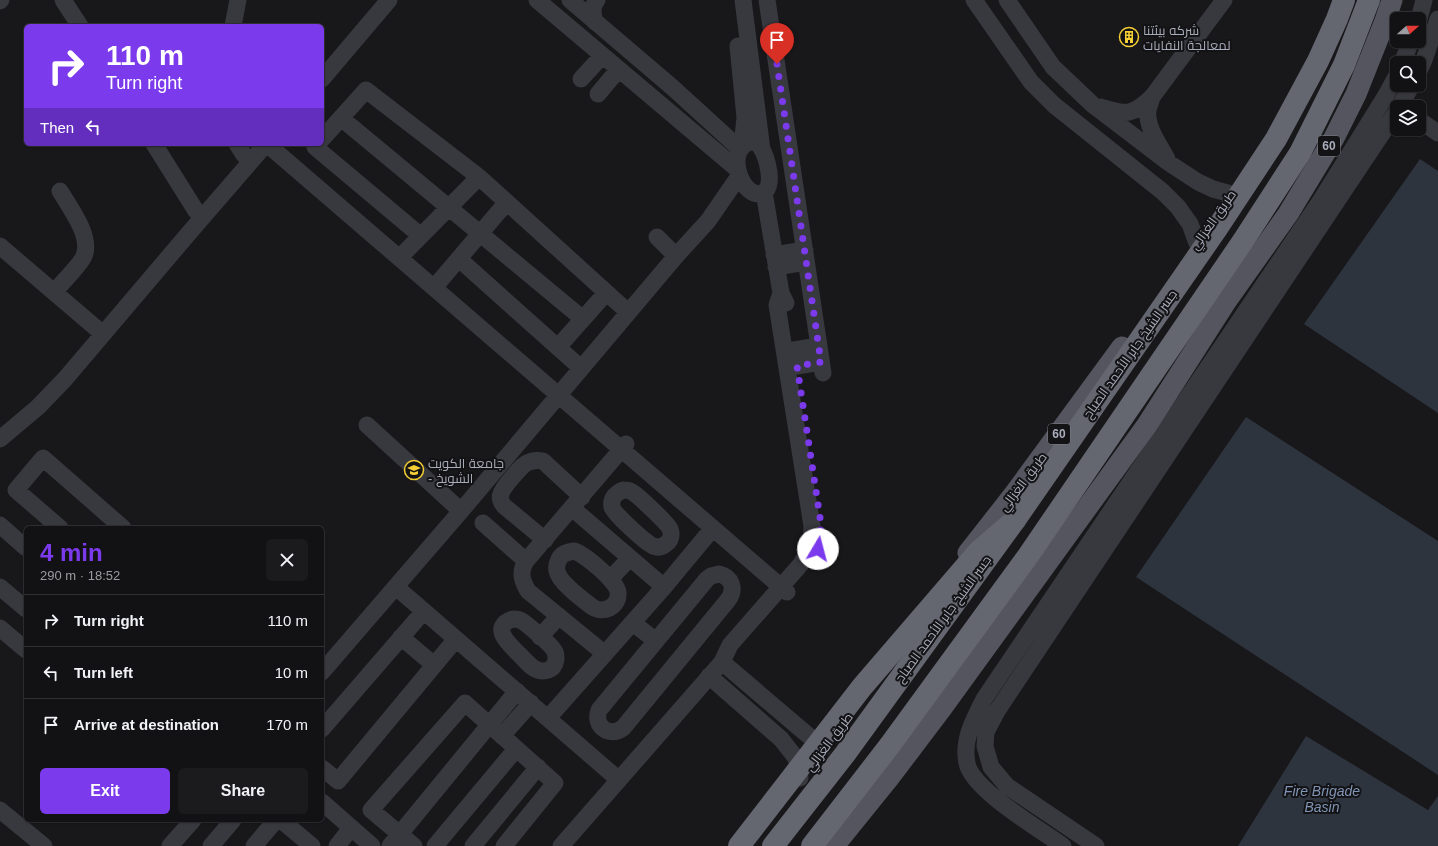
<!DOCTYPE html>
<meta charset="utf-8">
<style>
:root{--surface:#121114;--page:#1b1a1d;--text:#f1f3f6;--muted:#9c9da0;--line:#313134;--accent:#7c3aed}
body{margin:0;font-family:Arial,Cairo,sans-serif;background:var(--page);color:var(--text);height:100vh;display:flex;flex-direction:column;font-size:15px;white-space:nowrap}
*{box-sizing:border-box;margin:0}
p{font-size:13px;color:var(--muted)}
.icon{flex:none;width:22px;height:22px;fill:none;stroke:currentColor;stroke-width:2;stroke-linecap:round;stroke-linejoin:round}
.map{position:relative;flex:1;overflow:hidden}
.side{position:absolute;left:24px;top:526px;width:300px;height:296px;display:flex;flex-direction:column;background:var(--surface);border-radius:6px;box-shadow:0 1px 3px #0004,0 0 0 1px var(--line)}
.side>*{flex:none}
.hud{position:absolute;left:24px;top:24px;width:300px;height:122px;border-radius:6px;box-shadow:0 1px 3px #0004,0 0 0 1px var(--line);background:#7c3aed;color:#fff;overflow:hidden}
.needle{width:26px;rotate:69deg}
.controls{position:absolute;left:1390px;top:12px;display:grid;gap:8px}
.controls a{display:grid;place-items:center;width:36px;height:36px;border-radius:6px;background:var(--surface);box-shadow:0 1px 3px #0004,0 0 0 1px var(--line);font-size:20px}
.pin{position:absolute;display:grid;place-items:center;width:34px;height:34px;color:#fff;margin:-41px -17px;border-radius:50% 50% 50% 0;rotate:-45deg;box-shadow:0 0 4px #0007}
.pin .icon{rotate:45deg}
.me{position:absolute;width:44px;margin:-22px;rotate:8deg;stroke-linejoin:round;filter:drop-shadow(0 0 3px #0008)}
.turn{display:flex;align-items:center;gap:14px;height:84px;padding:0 16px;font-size:18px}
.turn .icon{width:52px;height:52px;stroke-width:2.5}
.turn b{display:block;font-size:28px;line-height:34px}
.then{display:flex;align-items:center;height:38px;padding:0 16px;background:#0003;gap:8px;font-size:15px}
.round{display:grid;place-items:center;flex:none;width:42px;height:42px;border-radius:6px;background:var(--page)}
.overview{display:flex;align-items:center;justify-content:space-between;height:68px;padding:0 16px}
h1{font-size:24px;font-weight:700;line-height:30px;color:var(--accent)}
.button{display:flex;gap:8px;margin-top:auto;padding:8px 16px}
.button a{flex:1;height:46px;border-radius:6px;background:var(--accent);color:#fff;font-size:16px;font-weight:700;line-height:46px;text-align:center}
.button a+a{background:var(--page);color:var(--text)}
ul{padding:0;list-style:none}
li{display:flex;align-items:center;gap:12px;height:52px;padding:0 16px;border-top:1px solid var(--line)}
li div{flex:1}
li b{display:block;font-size:15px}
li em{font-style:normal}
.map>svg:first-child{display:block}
.water{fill:#2d343e}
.building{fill:#2b2a2e;stroke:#323136}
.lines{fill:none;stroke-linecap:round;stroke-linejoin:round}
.minor{stroke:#38383f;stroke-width:17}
.major{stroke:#54555e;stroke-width:21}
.highway{stroke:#646670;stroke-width:22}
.highway-bridge{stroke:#646670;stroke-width:22}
.route{stroke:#7c3aed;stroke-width:7;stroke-dasharray:0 12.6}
.labels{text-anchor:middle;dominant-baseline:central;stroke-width:4;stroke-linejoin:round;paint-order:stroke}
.shield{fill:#131215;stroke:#7c7e88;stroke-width:1}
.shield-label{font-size:12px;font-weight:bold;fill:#a9acba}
.poi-label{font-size:13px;fill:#a9acba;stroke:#131215;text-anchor:start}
.street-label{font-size:13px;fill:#a9acba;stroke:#131215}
.water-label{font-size:14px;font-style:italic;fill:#8095b5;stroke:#131215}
</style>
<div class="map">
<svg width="1438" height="846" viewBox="0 0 1438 846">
<rect width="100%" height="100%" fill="#18171a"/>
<path class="water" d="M1420 159 1438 171V413L1304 324Z
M1246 417 1438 541V775L1136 577Z
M1306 736 1428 810 1438 796V846H1238Z"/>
<path class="building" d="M1131 28 1138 34 1128 46 1120 39Z"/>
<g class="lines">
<path class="minor" d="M63 0 80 26
M537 0 737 169
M570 0 672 87 740 149
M743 0 762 150
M767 0 823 373
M974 0 1031 82 1054 105 1163 192 1178 207 1190 224 1197 243
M1007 0 1053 67 1093 105 1169 163 1198 182 1213 189 1231 194
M0 1 1 0
M1419 19 1424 0
M595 22C593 14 591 7 597 0
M233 26 238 0
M738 46 745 118 742 146
M1402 63 1411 41
M1419 71 1424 60 1438 19
M322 79 389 0
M581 79 602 56
M598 94 618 70
M1152 97C1151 101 1149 106 1148 110 1146 127 1159 144 1167 159
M1101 107C1127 115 1132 116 1152 97L1224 0
M1399 107 1412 85
M341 118 583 319
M1419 120 1438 133
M322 139 366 90 479 177 628 312
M749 142C753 142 758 142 760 146 767 155 776 189 762 193 743 200 724 152 749 142Z
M154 144 196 211
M237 144 244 155
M267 144 787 592
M317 144 315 147 421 236
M764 192 781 293 786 303
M657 237 676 256
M0 246 103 334
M404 253 479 177
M774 255 805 250
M459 259 581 368
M776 267 806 262
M438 283 507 202
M54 292C60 285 81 264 84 256 92 236 70 208 60 191
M558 347 606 293
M794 350 819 346
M797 366 821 362
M367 425 461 511
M0 439 38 407 65 379 189 233 266 144
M623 490C626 490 629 490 632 492 638 495 668 524 670 529 672 534 671 540 667 543 663 547 658 548 653 546 645 542 614 514 612 507 610 499 616 493 623 490Z
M572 508 664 587
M483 523 526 561
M0 525 26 548
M60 528 16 490 43 458 123 528
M545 540 504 506C501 502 499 498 501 494 502 488 522 465 527 463 533 460 538 460 543 461L582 497
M574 551C584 554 617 581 618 592 620 607 602 615 591 606 582 599 559 582 557 571 556 567 557 563 559 559 562 553 568 552 574 551Z
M719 574C732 577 736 589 728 600L623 728C609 738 593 726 599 710L707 579 711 576Z
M610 579 630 558
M0 587 26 609
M396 587 619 780
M513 619C516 619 519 619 522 621 528 625 553 646 555 652 557 657 556 663 553 667 550 670 546 671 542 671 533 671 526 661 520 655 511 646 488 627 513 619Z
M633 623 656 641
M0 628 26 650
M401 637 434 665
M540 637 559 616
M605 654 528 591C522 581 519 572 526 561L626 444
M722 662 823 748
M322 672 461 511 676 256 708 221 739 176
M709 676 781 739 796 758 800 778
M548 718 664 587 713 528
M322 729 424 611
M502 736 531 703
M322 768 338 781 456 639
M322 802 372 846
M0 810 44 846
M281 820 312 846
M170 846 193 820
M211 846 233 820
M254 846 276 820
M337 846 351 828
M390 846 517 691
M414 846 371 810 465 703 555 783 504 846
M435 846 516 749
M473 846 538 767
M561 846 722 662 730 645 801 564C809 552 812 540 812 526L777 305 781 293
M1063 846C1041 830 971 789 967 763 962 740 974 719 984 699L1321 200 1385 97 1397 75
M1096 846 1007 786 991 767 985 746 986 732 997 711 1397 111"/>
<path class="major" d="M968 553 1015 493 1122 347
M834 846 889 778 942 708 1147 425 1225 303 1288 214 1334 138 1356 94 1385 21 1392 0"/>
<path class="highway" d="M773 846 845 754 1015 520 1218 227 1276 139 1318 61 1337 19 1344 0
M812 846 890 745 1028 556 1243 241 1300 153 1344 65 1369 0"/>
<path class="highway-bridge" d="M739 846 862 687 979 551 1015 520"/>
</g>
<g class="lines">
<path class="route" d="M777 64 821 362 797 366 821 524 820 540 818 549"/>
</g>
<defs>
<g id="building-ring" transform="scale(1)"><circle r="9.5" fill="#131215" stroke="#f5cf34" stroke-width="1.5"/><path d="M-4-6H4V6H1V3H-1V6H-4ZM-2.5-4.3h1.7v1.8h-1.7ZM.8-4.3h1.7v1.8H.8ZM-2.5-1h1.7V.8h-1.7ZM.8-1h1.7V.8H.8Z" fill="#f5cf34"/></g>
<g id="university-ring" transform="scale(1)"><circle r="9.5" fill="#131215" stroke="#f5cf34" stroke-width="1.5"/><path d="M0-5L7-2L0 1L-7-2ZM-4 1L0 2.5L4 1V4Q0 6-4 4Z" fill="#f5cf34"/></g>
</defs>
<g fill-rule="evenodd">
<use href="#building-ring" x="1129" y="37"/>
<use href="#university-ring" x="414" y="470"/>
</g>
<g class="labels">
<g class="shield">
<rect x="1318" y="136" width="22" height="20" rx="3"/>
<rect x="1048" y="424" width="22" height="20" rx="3"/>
</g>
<g class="shield-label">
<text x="1329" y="146">60</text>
<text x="1059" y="434">60</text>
</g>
<g class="poi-label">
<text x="1143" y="30">شركه بيئتنا<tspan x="1143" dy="15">لمعالجة النفايات</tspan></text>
<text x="428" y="463">جامعة الكويت<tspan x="428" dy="15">- الشويخ</tspan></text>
</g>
<g class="street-label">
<text transform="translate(1213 220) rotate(-55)">طريق الغزالي</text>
<text transform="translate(1130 354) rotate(-55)">جسر الشيخ جابر الأحمد الصباح</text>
<text transform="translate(1023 482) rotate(-53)">طريق الغزالي</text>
<text transform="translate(943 619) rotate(-54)">جسر الشيخ جابر الأحمد الصباح</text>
<text transform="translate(829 742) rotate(-53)">طريق الغزالي</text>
</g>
<g class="water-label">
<text x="1322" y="791">Fire Brigade<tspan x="1322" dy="16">Basin</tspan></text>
</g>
</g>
</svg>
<div class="controls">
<a><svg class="needle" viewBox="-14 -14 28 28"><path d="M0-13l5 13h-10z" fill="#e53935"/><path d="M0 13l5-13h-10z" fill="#9c9da0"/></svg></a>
<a><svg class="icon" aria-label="search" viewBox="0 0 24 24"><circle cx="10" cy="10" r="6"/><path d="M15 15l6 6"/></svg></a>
<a><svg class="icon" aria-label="layers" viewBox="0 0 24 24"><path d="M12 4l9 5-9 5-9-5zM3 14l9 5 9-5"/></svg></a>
</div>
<div class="pin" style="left:777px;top:64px;background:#d93025"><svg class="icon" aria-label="arrive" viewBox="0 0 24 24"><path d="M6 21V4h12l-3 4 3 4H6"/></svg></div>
<svg class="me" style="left:818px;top:549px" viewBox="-20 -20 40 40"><circle r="19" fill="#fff"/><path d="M0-13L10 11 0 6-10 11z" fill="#7c3aed"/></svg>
<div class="hud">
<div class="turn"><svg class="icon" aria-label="right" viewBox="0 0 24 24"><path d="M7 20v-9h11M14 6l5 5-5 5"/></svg><div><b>110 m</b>Turn right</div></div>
<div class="then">Then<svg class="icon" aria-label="left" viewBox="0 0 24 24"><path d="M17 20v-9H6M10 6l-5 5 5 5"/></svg></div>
</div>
<section class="side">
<div class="overview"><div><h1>4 min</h1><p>290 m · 18:52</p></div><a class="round"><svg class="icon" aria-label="close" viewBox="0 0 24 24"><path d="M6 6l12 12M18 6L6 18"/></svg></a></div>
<ul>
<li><svg class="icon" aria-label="right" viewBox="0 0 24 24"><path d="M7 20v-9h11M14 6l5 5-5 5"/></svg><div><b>Turn right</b></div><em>110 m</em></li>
<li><svg class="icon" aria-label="left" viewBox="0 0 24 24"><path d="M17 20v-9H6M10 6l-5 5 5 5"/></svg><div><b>Turn left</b></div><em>10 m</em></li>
<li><svg class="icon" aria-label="arrive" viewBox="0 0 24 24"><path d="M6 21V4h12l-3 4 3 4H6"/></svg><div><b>Arrive at destination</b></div><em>170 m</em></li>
</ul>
<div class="button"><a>Exit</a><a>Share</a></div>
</section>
</div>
